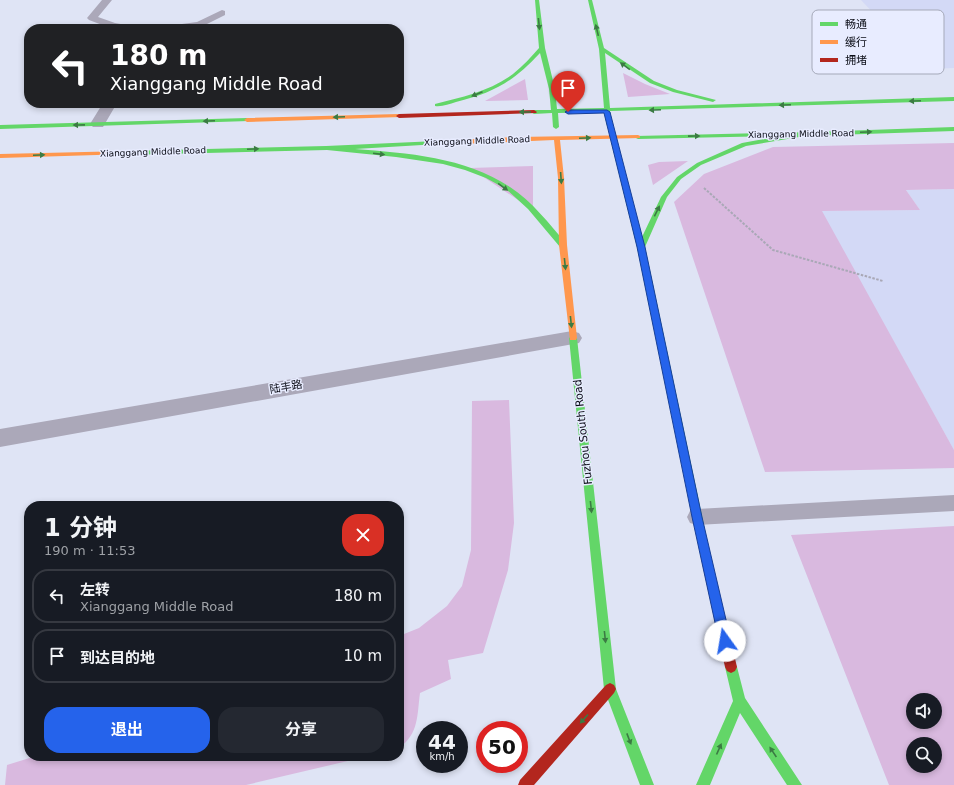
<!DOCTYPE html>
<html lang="zh">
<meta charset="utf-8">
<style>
:root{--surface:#171b24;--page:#242831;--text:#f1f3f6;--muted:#9ea1a6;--line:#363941;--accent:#2563eb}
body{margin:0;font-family:"DejaVu Sans","Noto Sans SC",sans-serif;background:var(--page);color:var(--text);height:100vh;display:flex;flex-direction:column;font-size:15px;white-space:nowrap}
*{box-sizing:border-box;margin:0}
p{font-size:13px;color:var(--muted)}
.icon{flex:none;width:22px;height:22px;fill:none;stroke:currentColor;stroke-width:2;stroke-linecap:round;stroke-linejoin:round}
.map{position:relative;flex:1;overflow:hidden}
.side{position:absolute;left:24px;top:501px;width:380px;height:260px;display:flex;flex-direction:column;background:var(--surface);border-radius:16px;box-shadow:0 2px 6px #0003}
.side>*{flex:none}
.hud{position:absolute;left:24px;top:24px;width:380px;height:84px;border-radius:16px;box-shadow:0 2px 6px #0003;background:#202124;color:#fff;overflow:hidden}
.controls{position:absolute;left:906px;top:693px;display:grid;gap:8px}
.controls a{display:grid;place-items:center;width:36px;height:36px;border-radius:50%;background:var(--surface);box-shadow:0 2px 6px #0003;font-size:20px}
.speed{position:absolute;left:416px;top:721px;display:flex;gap:8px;font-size:20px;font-weight:700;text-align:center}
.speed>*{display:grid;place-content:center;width:52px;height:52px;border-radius:50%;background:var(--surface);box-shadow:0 2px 6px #0003;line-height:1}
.speed small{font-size:10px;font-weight:400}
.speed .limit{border:6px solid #d22;background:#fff;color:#111}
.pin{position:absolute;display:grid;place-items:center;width:34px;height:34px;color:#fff;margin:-41px -17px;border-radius:50% 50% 50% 0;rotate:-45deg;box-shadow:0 0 4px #0007}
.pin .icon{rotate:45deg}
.me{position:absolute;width:44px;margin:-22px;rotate:347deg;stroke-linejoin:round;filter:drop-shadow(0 0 3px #0008)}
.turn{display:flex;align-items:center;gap:14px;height:84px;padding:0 20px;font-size:18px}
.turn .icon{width:52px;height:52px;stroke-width:2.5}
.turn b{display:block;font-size:28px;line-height:34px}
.round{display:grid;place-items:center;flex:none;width:42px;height:42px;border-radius:16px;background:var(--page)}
.overview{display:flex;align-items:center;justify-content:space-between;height:68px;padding:0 20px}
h1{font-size:24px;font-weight:700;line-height:30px}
.primary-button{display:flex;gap:8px;margin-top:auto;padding:8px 20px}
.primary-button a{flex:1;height:46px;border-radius:16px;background:var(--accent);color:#fff;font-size:16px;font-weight:700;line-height:46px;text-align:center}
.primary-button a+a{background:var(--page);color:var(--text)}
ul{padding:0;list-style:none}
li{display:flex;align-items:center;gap:12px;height:54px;margin:0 8px 6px;padding:0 12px;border:2px solid var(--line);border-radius:16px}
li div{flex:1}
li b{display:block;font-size:15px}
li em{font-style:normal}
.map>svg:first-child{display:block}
.built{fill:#d3d9f6}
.green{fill:#d9b9df;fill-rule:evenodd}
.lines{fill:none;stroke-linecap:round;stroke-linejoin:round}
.path{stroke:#a9a8b6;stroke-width:2;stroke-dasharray:2.5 1.5;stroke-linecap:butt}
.lane{fill:#aba8b9;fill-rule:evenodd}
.street{fill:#aba8b9;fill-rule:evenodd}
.fast{fill:#63d668;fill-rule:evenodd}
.slow{fill:#ff974d;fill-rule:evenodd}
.jam{fill:#b3261e;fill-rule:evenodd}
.oneway{fill:#3b7b43}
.route{fill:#2563eb;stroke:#184099}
.labels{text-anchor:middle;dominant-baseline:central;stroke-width:3;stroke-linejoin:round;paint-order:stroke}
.far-street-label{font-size:9px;fill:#0a0c16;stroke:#e8ecff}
.street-label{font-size:11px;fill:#0a0c16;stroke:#e8ecff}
.key{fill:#e8ecff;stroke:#a5a9b9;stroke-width:1}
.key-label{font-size:11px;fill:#0a0c16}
</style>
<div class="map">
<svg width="954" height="785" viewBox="0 0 954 785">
<rect width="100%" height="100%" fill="#dfe4f5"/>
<path class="built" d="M861 0H954V68L927 69Z
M954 189V450L821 211 920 210 906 190Z"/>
<path class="green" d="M623 73 645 84 670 94 628 97Z
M525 79 528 100 485 101Z
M954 143V189L906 190 920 210 822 211 954 450V468L765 472 674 202 704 174 773 147Z
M688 161 653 185 648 165 659 162Z
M533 166V210L470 168Z
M509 400 514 523 508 570 483 653 448 660 451 679 420 693C417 715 419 734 399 748V636L419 628 447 606 462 586 471 550 472 401Z
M954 526V785H889L791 535ZM913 700H935V722H913ZM913 744H935V766H913Z
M36 756H369L246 785H5L7 765Z"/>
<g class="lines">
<path class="path" d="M704 188 773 250 883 281"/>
<path class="lane" d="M102 0H112L98 17 115 23 137 27 139 29H113L89 20 87 18Z
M222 10 225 11V15L199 28 162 29 167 26 197 22Z
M954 495V511L697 525 690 523 687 517 690 511 697 509Z"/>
<path class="street" d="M103 103H117L103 127H93L90 124Z
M572 331 579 333 582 338 579 343 0 447V429Z"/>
<path class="fast" d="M535 0H539L545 48 555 89 557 109 604 108 599 49 588 0H592L604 48 654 81 677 90 716 100 713 102 673 92 650 83 605 53 610 108 954 97V101L610 111 613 126 610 128 607 126 604 112 558 113 559 127 556 129 553 127 552 113 534 114 531 112 534 110H551L549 89 540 53C514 81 494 93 456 102 449 104 442 107 435 106V104C462 97 490 91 513 74 523 66 531 57 539 48Z
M247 118 249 119V121L0 129V125Z
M954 127V131L805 136 746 146 701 165 681 179 667 197 645 247 711 558 710 561 706 563 702 561 637 247 610 137 613 135 616 137 642 237 661 197 677 177 697 163 742 143 781 136 638 139 636 138V136L812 132Z
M437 141 439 142V144L355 149C407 153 465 157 510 187 532 201 549 224 566 243V247H560L528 209 506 189 486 178 465 170 443 164 396 157 327 150 127 155 124 153 127 151 326 146Z
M573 335 577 338 616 689 654 785H640L604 689 569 338Z
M731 661 735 663 737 667 745 698 802 785H787L740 713 710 785H696L733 701 725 667 727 663Z"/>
<path class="slow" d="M399 114 401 115V117L247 122 244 120 247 118Z
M638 135 640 136V138L560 140 564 178 567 245 577 338 576 340H570L559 245 558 178 554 140 437 145 434 143 437 141 517 137Z
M127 151 129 152V154L0 158V154Z"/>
<path class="jam" d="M534 110 537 112 536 113 399 118 396 116 399 114Z
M706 553 710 555 711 558 737 667 735 671 731 673 727 671 725 667 701 558 702 555Z
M610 683 614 685 616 689 614 693 534 785H518L520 780 606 685Z"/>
</g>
<defs><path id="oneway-solid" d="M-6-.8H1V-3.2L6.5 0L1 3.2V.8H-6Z"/></defs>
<g class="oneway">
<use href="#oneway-solid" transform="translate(539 24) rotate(84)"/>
<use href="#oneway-solid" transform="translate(597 30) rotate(-103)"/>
<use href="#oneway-solid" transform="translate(625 66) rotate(-144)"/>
<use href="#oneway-solid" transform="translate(477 94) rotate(157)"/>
<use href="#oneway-solid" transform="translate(915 101) rotate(178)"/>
<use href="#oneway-solid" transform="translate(785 105) rotate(178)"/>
<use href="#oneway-solid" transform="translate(655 110) rotate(178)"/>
<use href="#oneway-solid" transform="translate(525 112) rotate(180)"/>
<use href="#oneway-solid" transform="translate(339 117) rotate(178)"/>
<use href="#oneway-solid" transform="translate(209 121) rotate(178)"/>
<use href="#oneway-solid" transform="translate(79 125) rotate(179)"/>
<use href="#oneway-solid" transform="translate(866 132) rotate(-2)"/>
<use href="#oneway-solid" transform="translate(694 136) rotate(-1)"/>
<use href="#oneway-solid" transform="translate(585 138) rotate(-2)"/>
<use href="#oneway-solid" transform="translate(253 149) rotate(-2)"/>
<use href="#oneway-solid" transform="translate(379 154) rotate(7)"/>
<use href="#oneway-solid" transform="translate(39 155) rotate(-2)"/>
<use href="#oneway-solid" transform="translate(561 178) rotate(86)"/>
<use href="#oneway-solid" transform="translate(503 187) rotate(36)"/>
<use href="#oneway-solid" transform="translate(657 211) rotate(-64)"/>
<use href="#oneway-solid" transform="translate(565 264) rotate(84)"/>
<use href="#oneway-solid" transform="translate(571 322) rotate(84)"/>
<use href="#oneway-solid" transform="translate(591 507) rotate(84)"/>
<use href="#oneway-solid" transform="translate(605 637) rotate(84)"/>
<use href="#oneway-solid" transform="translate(584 719) rotate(132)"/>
<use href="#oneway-solid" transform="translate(629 739) rotate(69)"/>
<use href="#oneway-solid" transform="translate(719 749) rotate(-66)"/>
<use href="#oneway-solid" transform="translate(773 752) rotate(-124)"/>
</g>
<path class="route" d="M607 110 610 112 645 247 702 517 731 641 729 645 725 647 721 645 719 641 692 517 637 247 604 113 568 114 565 112 568 110Z"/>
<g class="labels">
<g class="far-street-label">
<text transform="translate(801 134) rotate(-1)">Xianggang Middle Road</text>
<text transform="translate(477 141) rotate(-2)">Xianggang Middle Road</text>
<text transform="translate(153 152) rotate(-2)">Xianggang Middle Road</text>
</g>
<g class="street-label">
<text transform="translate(286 387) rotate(-10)">陆丰路</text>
<text transform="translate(583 432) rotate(-96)">Fuzhou South Road</text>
</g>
</g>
<rect x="812" y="10" width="132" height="64" rx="6" class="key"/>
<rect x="820" y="22" width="18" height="4" fill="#63d668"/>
<rect x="820" y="40" width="18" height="4" fill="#ff974d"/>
<rect x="820" y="58" width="18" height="4" fill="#b3261e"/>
<g class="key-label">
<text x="845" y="28">畅通</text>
<text x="845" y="46">缓行</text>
<text x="845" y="64">拥堵</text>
</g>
</svg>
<div class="controls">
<a><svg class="icon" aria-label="sound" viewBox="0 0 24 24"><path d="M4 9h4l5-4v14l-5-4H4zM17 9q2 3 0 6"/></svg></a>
<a><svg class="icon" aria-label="search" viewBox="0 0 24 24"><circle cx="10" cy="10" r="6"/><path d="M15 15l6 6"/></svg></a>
</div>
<div class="speed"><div>44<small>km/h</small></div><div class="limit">50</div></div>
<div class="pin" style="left:568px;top:112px;background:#d93025"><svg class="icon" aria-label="arrive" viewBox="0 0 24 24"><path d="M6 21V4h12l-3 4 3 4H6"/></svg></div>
<svg class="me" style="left:725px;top:641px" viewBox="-20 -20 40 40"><circle r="19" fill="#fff"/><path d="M0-13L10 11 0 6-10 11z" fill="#2563eb"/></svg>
<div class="hud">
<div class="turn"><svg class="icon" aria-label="left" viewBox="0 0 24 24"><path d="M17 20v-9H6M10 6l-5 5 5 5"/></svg><div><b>180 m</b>Xianggang Middle Road</div></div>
</div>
<section class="side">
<div class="overview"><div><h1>1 分钟</h1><p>190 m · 11:53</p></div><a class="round" style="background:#d93025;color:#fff"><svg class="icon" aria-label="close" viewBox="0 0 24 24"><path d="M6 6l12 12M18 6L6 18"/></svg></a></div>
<ul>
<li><svg class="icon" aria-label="left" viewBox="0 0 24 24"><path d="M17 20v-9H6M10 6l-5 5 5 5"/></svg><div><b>左转</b><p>Xianggang Middle Road</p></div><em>180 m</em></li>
<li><svg class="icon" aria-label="arrive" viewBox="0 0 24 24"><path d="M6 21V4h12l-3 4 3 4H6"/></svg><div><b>到达目的地</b></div><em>10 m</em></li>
</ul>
<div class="primary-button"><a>退出</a><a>分享</a></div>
</section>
</div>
